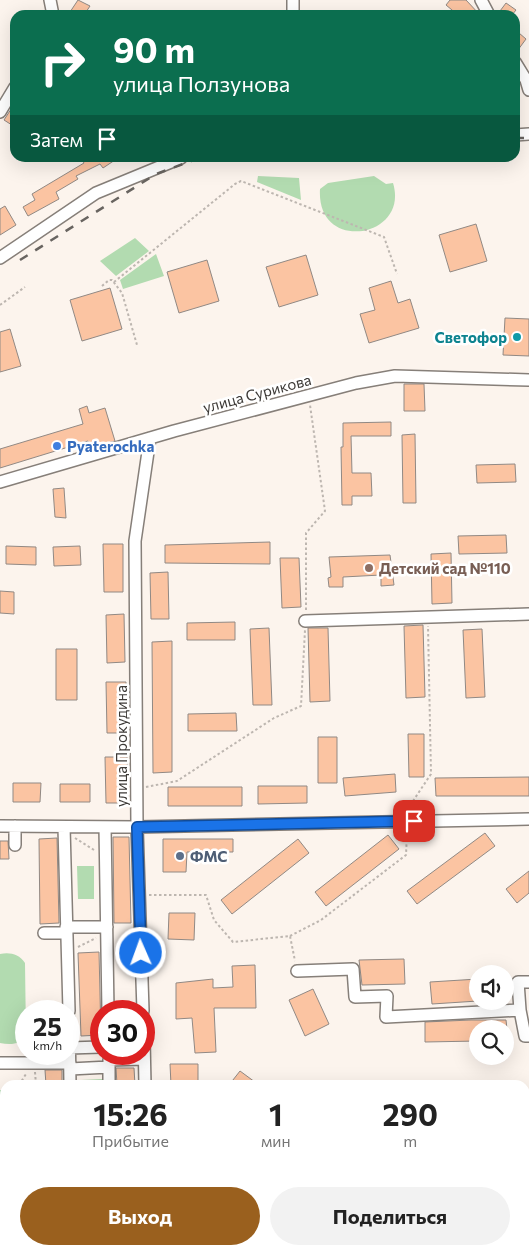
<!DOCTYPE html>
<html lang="ru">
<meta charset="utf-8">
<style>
:root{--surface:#fff;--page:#f2f2f2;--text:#222;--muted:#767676;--accent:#9a601e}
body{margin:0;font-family:Commissioner,sans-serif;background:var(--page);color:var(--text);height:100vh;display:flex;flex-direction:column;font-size:19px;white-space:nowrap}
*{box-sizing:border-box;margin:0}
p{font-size:16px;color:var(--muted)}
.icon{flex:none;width:28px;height:28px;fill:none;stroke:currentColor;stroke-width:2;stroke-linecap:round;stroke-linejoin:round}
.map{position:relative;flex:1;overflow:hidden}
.side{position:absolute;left:0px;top:1080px;width:530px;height:175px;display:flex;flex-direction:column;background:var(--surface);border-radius:15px 15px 0 0;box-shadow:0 5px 20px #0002}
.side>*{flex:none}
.top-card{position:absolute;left:10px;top:10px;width:510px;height:152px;border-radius:15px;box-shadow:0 5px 20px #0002;background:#0b6e4f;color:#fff;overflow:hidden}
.controls{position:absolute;left:469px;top:965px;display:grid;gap:10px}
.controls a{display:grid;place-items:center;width:45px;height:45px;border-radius:50%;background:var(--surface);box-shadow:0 5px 20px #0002;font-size:25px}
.speed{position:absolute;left:15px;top:1000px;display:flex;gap:10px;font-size:25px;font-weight:700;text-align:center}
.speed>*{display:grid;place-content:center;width:65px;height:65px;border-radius:50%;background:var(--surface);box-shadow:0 5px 20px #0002;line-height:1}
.speed small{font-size:12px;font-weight:400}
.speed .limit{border:8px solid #d22;background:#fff;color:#111}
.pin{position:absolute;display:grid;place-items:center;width:42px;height:42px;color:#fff;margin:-21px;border-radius:10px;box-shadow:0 2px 8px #0006}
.me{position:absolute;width:55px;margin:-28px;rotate:358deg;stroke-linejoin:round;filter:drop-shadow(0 0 4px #0008)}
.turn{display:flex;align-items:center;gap:18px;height:105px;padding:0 20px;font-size:22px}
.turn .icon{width:65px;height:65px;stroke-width:2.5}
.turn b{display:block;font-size:35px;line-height:42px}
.then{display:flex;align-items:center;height:48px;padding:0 20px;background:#0003;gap:10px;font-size:19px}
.eta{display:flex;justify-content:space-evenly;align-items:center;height:85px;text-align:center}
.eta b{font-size:30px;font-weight:700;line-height:35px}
.button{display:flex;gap:10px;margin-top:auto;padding:10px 20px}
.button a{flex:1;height:58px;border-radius:30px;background:var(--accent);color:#fff;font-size:20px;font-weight:700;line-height:58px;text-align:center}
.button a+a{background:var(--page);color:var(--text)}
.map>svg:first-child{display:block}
.green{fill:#b2dbb0}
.building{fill:#fbc4a2;stroke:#918984}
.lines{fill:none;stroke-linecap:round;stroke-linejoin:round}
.minor-casing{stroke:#867f79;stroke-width:14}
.path{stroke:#bdb6b0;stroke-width:2;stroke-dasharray:2.5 2.5;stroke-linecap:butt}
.minor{stroke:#fff;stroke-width:11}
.rail{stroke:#686460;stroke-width:2.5;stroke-dasharray:9 9;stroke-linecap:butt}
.route-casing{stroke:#114b97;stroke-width:12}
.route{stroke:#1a73e8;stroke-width:9}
.culture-dot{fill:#0f9aa8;stroke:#fff;stroke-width:2}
.shop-dot{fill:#3f7fe0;stroke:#fff;stroke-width:2}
.education-dot{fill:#8d6e63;stroke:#fff;stroke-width:2}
.service-dot{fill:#5c6f8a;stroke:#fff;stroke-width:2}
.labels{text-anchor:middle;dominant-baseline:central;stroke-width:5;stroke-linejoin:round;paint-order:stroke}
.culture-label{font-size:15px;font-weight:bold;fill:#0d838f;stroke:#fff;text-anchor:end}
.street-label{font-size:15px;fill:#3c3936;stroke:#fff}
.shop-label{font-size:15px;font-weight:bold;fill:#366cbe;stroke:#fff;text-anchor:start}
.education-label{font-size:15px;font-weight:bold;fill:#785e54;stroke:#fff;text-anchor:start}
.service-label{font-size:15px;font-weight:bold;fill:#4e5e75;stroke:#fff;text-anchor:start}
</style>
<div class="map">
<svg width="529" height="1255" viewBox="0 0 529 1255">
<rect width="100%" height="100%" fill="#fcf4ed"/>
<path class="green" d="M258 176 299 178 301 200 257 182Z
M374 176 386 184 393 183C410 238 316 254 320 189L328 183Z
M135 238 149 251 116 276 100 261Z
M156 254 164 276 123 289 120 280Z
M77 866H94V899H78Z
M0 954C10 952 19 954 25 963L26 1035C21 1045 10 1045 0 1043Z
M102 1079V1085H81V1080Z
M0 1090H5V1143L0 1144Z"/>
<path class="building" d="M78 0 90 6 84 15H75L70 12Z
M450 0H466L480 15H458L446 5Z
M506 3 516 10 512 15H497Z
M519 33 526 39 515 54V38Z
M15 103V127L4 120Z
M81 158H118L103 168 100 164 76 176 78 179 56 192 59 199 28 216 23 207 35 200 32 194 84 163Z
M5 206 16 225 0 235V209Z
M476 224 487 261 450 272 439 235Z
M306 255 318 295 279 307 266 267Z
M207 260 219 301 179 313 167 272Z
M391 281 398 303 410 299 419 328 369 343 360 314 375 310 369 288Z
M110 288 122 329 82 341 70 300Z
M505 318 529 319V356L503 355Z
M10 329 21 366 0 372V332Z
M404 384H424L425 411H404Z
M87 406 89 413 105 408 115 441 90 448 88 441 0 468V449L83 424 79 409Z
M391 422V436H351L352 473H371L372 496H352V505H342L341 447H343V423Z
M415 434 416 503H403L402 435Z
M515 464 516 482 477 483 476 465Z
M64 488 66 518 55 517 53 489Z
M506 535 507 553 459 554 458 536Z
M270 542V564L165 563V545Z
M103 544H123V592H104Z
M6 546 36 547V565L6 564Z
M80 546 81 565 54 566 53 547Z
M451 553 452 603 432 604 431 554Z
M390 555 394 585 381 586V575L343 577V587H329L328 578 331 577 329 557Z
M280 558H299L301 607 282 608Z
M168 572 169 619H151L150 573Z
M0 591 14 592V614L0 613Z
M124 614 125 662 107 663 106 615Z
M235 622V640H187V623Z
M423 625 425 697 406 698 404 626Z
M269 628 272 705H253L250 629Z
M308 628H328L330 701 310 702Z
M482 629 485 697 466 698 463 630Z
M172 641V772L153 773 152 642Z
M56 649H77V700H56Z
M106 682H126V733H107Z
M236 713 237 731H188V714Z
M408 734H424V777H409Z
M318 737H337V783H318Z
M105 757H127L128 803H106Z
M395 774 396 792 345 796 343 778Z
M529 777V796H436L435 778Z
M13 783H41L40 802H13Z
M60 784H90V802H60Z
M258 786H307V803L258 804Z
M168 787H242V806H168Z
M485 833 495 846 417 904 407 891Z
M388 835 399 849 326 906 315 892Z
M113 837H129L131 923H114Z
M57 838 59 923 40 924 39 839Z
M163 839H233V852H187L186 872H163Z
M298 839 309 853 232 914 221 900Z
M0 841H8L9 859H0Z
M529 871V893L517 903 506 889Z
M169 913H195L194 940 168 939Z
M99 952 101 1035 81 1036 78 953Z
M404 959 405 984 362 985 359 960Z
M255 965 256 1008H214L216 1052 195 1053 192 1018 176 1019V983L213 979V988L233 987 232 966Z
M478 979V1001L432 1004 430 982Z
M313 989 329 1024 305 1036 289 1000Z
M471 1020H506L507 1029H478V1041L425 1042V1022Z
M170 1064H198V1085H171Z
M116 1068H134L135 1085H117Z
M45 1070H62V1085H46Z
M240 1071 259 1085H229Z"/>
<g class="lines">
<g class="minor-casing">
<path id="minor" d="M50 0 53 15
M293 0V15
M481 0 489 15
M515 62 526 80 529 90
M0 112 15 87
M515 135 529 134
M0 258 96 193 181 158
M0 482 174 431 356 383 395 376 529 380
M305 621 529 614
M0 826 137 827 529 819
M15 826V845
M64 827 69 1011
M105 827 108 1011
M66 927H107
M44 933H67
M297 971 353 969 355 997 387 996 386 1017 520 1010
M529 982H518L520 1010 525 1036H529
M143 1011 137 827 135 541 150 438
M69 1019 70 1085
M144 1038 145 1085
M69 1048 101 1047
M109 1060 144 1059
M109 1060V1085
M0 1063H70
M70 1069 109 1067
M525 1169H529
M0 1179H5
M525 1215H529
M239 1250V1255
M277 1250V1255
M351 1250V1255
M0 1252 51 1251V1255"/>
</g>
<path class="path" d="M114 282 235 184 241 181 384 237 397 274
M102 286 109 280H112L122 293 137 345
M0 305 25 287
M306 610V533L325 511 310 405
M146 787 177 781 274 718 301 706 305 630
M414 811 413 801 431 774 428 626
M75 838 94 850
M149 895H206L214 920 233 942 290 936 295 961
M290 936 321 920 406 855 407 832
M78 947 96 938
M35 1072 36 1085
M19 1085 26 1074
M0 1118 5 1110
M259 1250 265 1255"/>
<use href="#minor" class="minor"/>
<path class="rail" d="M515 138H529
M20 260 156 174 191 161 207 158"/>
</g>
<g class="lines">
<g class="route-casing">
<path id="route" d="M141 953 137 827 414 821"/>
</g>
<use href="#route" class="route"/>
</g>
<circle class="culture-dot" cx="517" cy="337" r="5"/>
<circle class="shop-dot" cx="57" cy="446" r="5"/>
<circle class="education-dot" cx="369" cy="568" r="5"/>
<circle class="service-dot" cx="180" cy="856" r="5"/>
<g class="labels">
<g class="culture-label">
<text x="507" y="337">Светофор</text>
</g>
<g class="street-label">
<text transform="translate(257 393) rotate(-15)">улица Сурикова</text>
<text transform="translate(121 746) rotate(-90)">улица Прокудина</text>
</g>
<g class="shop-label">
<text x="67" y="446">Pyaterochka</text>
</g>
<g class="education-label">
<text x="379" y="568">Детский сад №110</text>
</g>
<g class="service-label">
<text x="190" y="856">ФМС</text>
</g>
</g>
</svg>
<div class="controls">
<a><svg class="icon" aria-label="sound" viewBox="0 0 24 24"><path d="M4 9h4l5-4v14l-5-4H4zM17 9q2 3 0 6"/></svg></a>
<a><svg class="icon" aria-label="search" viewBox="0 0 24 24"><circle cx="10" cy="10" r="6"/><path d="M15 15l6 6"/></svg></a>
</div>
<div class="speed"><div>25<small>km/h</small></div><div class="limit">30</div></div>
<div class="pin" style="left:414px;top:821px;background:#d93025"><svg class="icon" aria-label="arrive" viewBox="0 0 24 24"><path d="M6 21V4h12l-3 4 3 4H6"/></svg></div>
<svg class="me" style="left:141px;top:953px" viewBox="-20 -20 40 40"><circle r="17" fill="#1a73e8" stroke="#fff" stroke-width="3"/><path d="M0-11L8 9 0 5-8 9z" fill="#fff"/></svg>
<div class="top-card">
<div class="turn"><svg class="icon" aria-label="right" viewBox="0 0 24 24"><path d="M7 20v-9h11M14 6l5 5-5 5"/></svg><div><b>90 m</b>улица Ползунова</div></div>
<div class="then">Затем<svg class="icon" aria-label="arrive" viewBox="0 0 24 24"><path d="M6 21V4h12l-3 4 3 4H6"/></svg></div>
</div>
<section class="side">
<div class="eta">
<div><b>15:26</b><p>Прибытие</p></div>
<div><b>1</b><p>мин</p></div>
<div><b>290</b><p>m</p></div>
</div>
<div class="button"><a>Выход</a><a>Поделиться</a></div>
</section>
</div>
